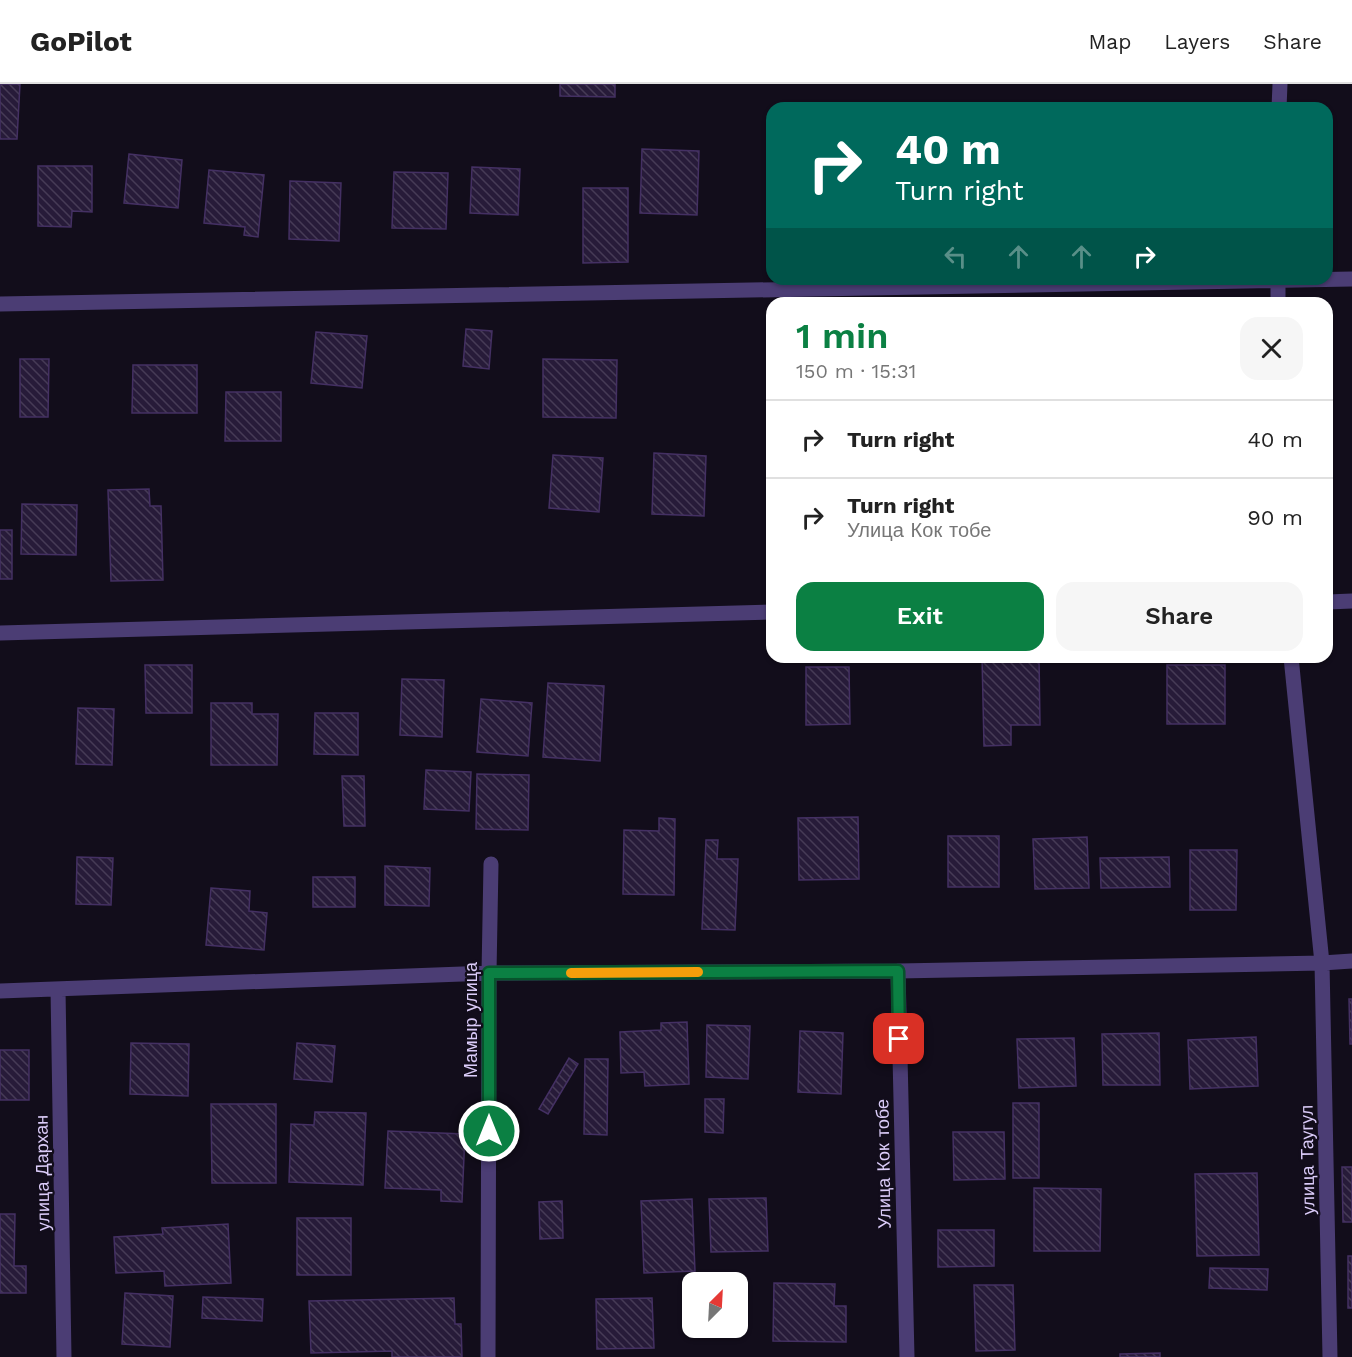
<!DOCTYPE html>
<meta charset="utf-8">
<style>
:root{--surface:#fff;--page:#f6f6f6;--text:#222;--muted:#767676;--line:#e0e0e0;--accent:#0b8043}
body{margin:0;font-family:"Work Sans",sans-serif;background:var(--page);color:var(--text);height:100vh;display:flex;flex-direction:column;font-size:22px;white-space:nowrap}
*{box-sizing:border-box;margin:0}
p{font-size:20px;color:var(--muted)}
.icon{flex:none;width:33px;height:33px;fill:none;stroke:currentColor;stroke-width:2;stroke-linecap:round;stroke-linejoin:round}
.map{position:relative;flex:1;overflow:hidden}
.details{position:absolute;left:766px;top:213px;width:567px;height:366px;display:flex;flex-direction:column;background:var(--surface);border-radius:18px;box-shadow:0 2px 4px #0004}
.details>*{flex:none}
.guide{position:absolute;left:766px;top:18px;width:567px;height:183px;border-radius:18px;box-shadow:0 2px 4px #0004;background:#00695c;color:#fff;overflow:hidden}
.needle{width:39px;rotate:24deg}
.fabs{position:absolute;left:682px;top:1188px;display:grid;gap:12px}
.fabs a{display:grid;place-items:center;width:66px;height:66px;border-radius:12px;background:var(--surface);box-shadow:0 2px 4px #0004;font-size:30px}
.pin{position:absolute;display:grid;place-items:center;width:51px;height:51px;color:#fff;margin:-26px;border-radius:12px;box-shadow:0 3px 9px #0006}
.me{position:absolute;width:66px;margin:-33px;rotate:0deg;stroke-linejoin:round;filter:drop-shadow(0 0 4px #0008)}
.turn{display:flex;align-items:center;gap:21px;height:126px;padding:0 30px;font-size:27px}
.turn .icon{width:78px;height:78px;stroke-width:2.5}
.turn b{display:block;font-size:42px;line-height:51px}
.lanes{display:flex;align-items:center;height:57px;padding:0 30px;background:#0003;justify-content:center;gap:30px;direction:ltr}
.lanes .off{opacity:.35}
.round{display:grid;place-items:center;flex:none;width:63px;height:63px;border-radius:18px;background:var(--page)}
.headline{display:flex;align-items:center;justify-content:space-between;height:102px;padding:0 30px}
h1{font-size:36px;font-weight:600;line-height:45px;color:var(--accent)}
.cta{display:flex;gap:12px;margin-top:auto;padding:12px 30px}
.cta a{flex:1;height:69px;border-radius:18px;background:var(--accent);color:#fff;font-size:24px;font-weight:600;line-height:69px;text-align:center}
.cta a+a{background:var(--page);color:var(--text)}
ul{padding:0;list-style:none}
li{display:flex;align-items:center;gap:18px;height:78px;padding:0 30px;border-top:2px solid var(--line)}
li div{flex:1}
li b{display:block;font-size:22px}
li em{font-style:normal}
header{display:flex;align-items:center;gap:36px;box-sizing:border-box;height:84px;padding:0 30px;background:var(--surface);border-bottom:2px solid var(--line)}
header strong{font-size:28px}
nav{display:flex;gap:33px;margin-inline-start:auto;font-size:21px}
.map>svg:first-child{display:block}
.building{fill:url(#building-back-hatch);stroke:#443063;stroke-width:1.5}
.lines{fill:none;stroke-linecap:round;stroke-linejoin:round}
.minor{stroke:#4b3d74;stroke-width:15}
.route-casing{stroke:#07532c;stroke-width:15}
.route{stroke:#0b8043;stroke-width:10}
.slow{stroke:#f59e0b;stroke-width:10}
.labels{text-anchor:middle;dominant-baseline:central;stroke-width:4.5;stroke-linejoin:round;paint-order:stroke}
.street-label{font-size:18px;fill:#dbccf9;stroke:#120d1b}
</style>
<header>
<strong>GoPilot</strong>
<nav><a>Map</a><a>Layers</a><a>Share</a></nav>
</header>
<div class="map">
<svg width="1352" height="1273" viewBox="0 0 1352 1273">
<defs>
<pattern id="building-back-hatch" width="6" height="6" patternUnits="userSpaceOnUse" patternTransform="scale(1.5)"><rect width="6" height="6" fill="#271b39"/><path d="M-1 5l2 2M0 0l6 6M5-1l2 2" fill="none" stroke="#463b56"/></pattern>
</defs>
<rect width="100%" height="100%" fill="#120d1b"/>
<path class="building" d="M0 0H20L17 55H0Z
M560 0H615V13L560 12Z
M642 65 699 67 697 131 640 129Z
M129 70 182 76 178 124 124 119Z
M38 82H92V128L72 127 71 143 38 142Z
M472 83 520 85 518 131 470 129Z
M209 86 264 91 258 153 244 151 245 143 204 139Z
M394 88 448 89 446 145 392 144Z
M290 97 341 99 339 157 289 155Z
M583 104H628V178L583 179Z
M466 245 492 247 489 285 463 282Z
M316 248 367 252 362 304 311 299Z
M20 275H49L48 333H20Z
M543 275 617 276 616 334 543 333Z
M133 281H197V329H132Z
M226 308H281V357H225Z
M654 369 706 372 704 432 652 430Z
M553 371 603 374 599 428 549 424Z
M149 405 150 422H161L163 496 111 497 108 406Z
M22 420 77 421 76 471 21 470Z
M0 446H12V495H0Z
M982 573H1039L1040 641H1011V661L984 662Z
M145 581H192V629H146Z
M1167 581H1225V640H1167Z
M806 583H849L850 640 806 641Z
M402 595 444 596 442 653 400 651Z
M548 599 604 602 600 677 543 673Z
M481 615 532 619 528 672 477 668Z
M211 619H252V630H278L277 681H211Z
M78 624 114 625 112 681 76 680Z
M315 629H358V671L314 670Z
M426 686 471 688 469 727 424 725Z
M477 690 529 691 528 746 476 745Z
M342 692H364L365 742H344Z
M858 733 859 795 799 796 798 734Z
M659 734 675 735 674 811 623 810 624 746 659 747Z
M948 752H999V803H948Z
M1087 753 1089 804 1035 805 1033 755Z
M706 756H718L717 775H738L735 846 702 845Z
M1190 766H1237L1236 826H1190Z
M77 773 113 774 111 821 76 820Z
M1169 773 1170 803 1101 804 1100 774Z
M385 782 430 784 429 822 385 821Z
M313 793H355V823H313Z
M211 804 250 807 249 827 267 829 264 866 206 861Z
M1349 915H1352V960H1350Z
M687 938 689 1000 645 1002 644 988 621 989 620 948 661 946V939Z
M707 941 750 942 748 995 706 993Z
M800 947 843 949 841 1010 798 1008Z
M1159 949 1160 1001H1103L1102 950Z
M1256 953 1258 1002 1190 1005 1188 956Z
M1074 954 1076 1002 1019 1004 1017 955Z
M131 959 189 960 188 1012 130 1010Z
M297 959 335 962 332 998 294 995Z
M0 966H29V1016H0Z
M569 974 578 980 548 1030 539 1025Z
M585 975H608L607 1051 584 1050Z
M705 1015H724L723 1049 705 1048Z
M1013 1019H1039V1094H1013Z
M211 1020H276V1099H212Z
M315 1028 366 1029 363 1101 289 1098 291 1040 314 1041Z
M388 1047 465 1050 462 1118 441 1117V1106L385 1104Z
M953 1048H1004L1005 1095 954 1096Z
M1342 1083H1352V1138H1343Z
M1257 1089 1259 1171 1197 1172 1195 1090Z
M1034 1104 1101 1105 1100 1167H1034Z
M766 1114 768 1167 711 1168 709 1115Z
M692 1115 695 1187 644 1189 641 1117Z
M562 1117 563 1154 540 1155 539 1118Z
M0 1130H15L14 1182H26V1209H0Z
M297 1134H351V1191H297Z
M228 1140 231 1199 165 1202 164 1187 116 1189 114 1153 163 1150 162 1144Z
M938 1146H994V1182L938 1183Z
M1348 1172H1352V1224H1348Z
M1210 1184 1268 1185 1267 1206 1209 1204Z
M774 1199 835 1200 834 1222H846V1258L773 1257Z
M974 1201H1013L1015 1266 976 1267Z
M125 1209 173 1212 170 1263 122 1260Z
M203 1213 263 1215 262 1237 202 1234Z
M454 1214 455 1240H461L462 1273H392V1267L311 1269 309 1217Z
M652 1214 654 1264 597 1265 596 1215Z
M1160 1269V1273H1120V1270Z"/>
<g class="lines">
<path class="minor" d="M1279 24 1280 0
M1278 195V219
M0 220 1352 195
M1328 518 1352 517
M0 549 772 528
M1291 573 1322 879 1330 1273
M898 887 907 1273
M58 905 64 1273
M0 907 489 889 898 887 1322 879 1352 877
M488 1273 489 889 491 780"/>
</g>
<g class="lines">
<g class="route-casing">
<path id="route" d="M489 1047V889L898 887 899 955"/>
</g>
<use href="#route" class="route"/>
<path class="slow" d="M571 889 698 888"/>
</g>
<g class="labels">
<g class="street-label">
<text transform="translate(470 936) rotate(-90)">Мамыр улица</text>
<text transform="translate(1307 1076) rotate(-91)">улица Таугул</text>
<text transform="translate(883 1080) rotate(-91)">Улица Кок тобе</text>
<text transform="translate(42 1089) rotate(-91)">улица Дархан</text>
</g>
</g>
</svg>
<div class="fabs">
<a><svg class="needle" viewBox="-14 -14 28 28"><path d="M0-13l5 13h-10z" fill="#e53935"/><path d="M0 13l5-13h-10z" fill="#767676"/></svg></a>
</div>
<div class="pin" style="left:899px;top:955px;background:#d93025"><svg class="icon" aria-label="arrive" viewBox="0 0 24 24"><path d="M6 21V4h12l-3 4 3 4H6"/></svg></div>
<svg class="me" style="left:489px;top:1047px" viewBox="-20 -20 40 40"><circle r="17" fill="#0b8043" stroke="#fff" stroke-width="3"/><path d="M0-11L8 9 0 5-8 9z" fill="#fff"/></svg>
<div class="guide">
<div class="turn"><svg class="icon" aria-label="right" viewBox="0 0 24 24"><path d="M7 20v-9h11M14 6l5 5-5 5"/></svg><div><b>40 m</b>Turn right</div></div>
<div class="lanes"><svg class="icon off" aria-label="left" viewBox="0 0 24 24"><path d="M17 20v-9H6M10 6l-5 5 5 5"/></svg><svg class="icon off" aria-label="ahead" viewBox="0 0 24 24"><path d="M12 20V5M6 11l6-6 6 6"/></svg><svg class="icon off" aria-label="ahead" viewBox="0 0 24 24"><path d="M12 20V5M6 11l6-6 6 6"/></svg><svg class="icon" aria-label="right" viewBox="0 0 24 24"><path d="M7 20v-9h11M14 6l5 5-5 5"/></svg></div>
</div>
<section class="details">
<div class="headline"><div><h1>1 min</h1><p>150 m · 15:31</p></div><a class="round"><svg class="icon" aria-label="close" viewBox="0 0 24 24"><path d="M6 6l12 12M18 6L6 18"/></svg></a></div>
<ul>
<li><svg class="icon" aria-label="right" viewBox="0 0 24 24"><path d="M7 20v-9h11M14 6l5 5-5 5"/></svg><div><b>Turn right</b></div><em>40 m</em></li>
<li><svg class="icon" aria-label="right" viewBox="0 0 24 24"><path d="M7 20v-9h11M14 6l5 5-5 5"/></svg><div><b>Turn right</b><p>Улица Кок тобе</p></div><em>90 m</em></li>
</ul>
<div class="cta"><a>Exit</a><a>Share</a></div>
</section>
</div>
